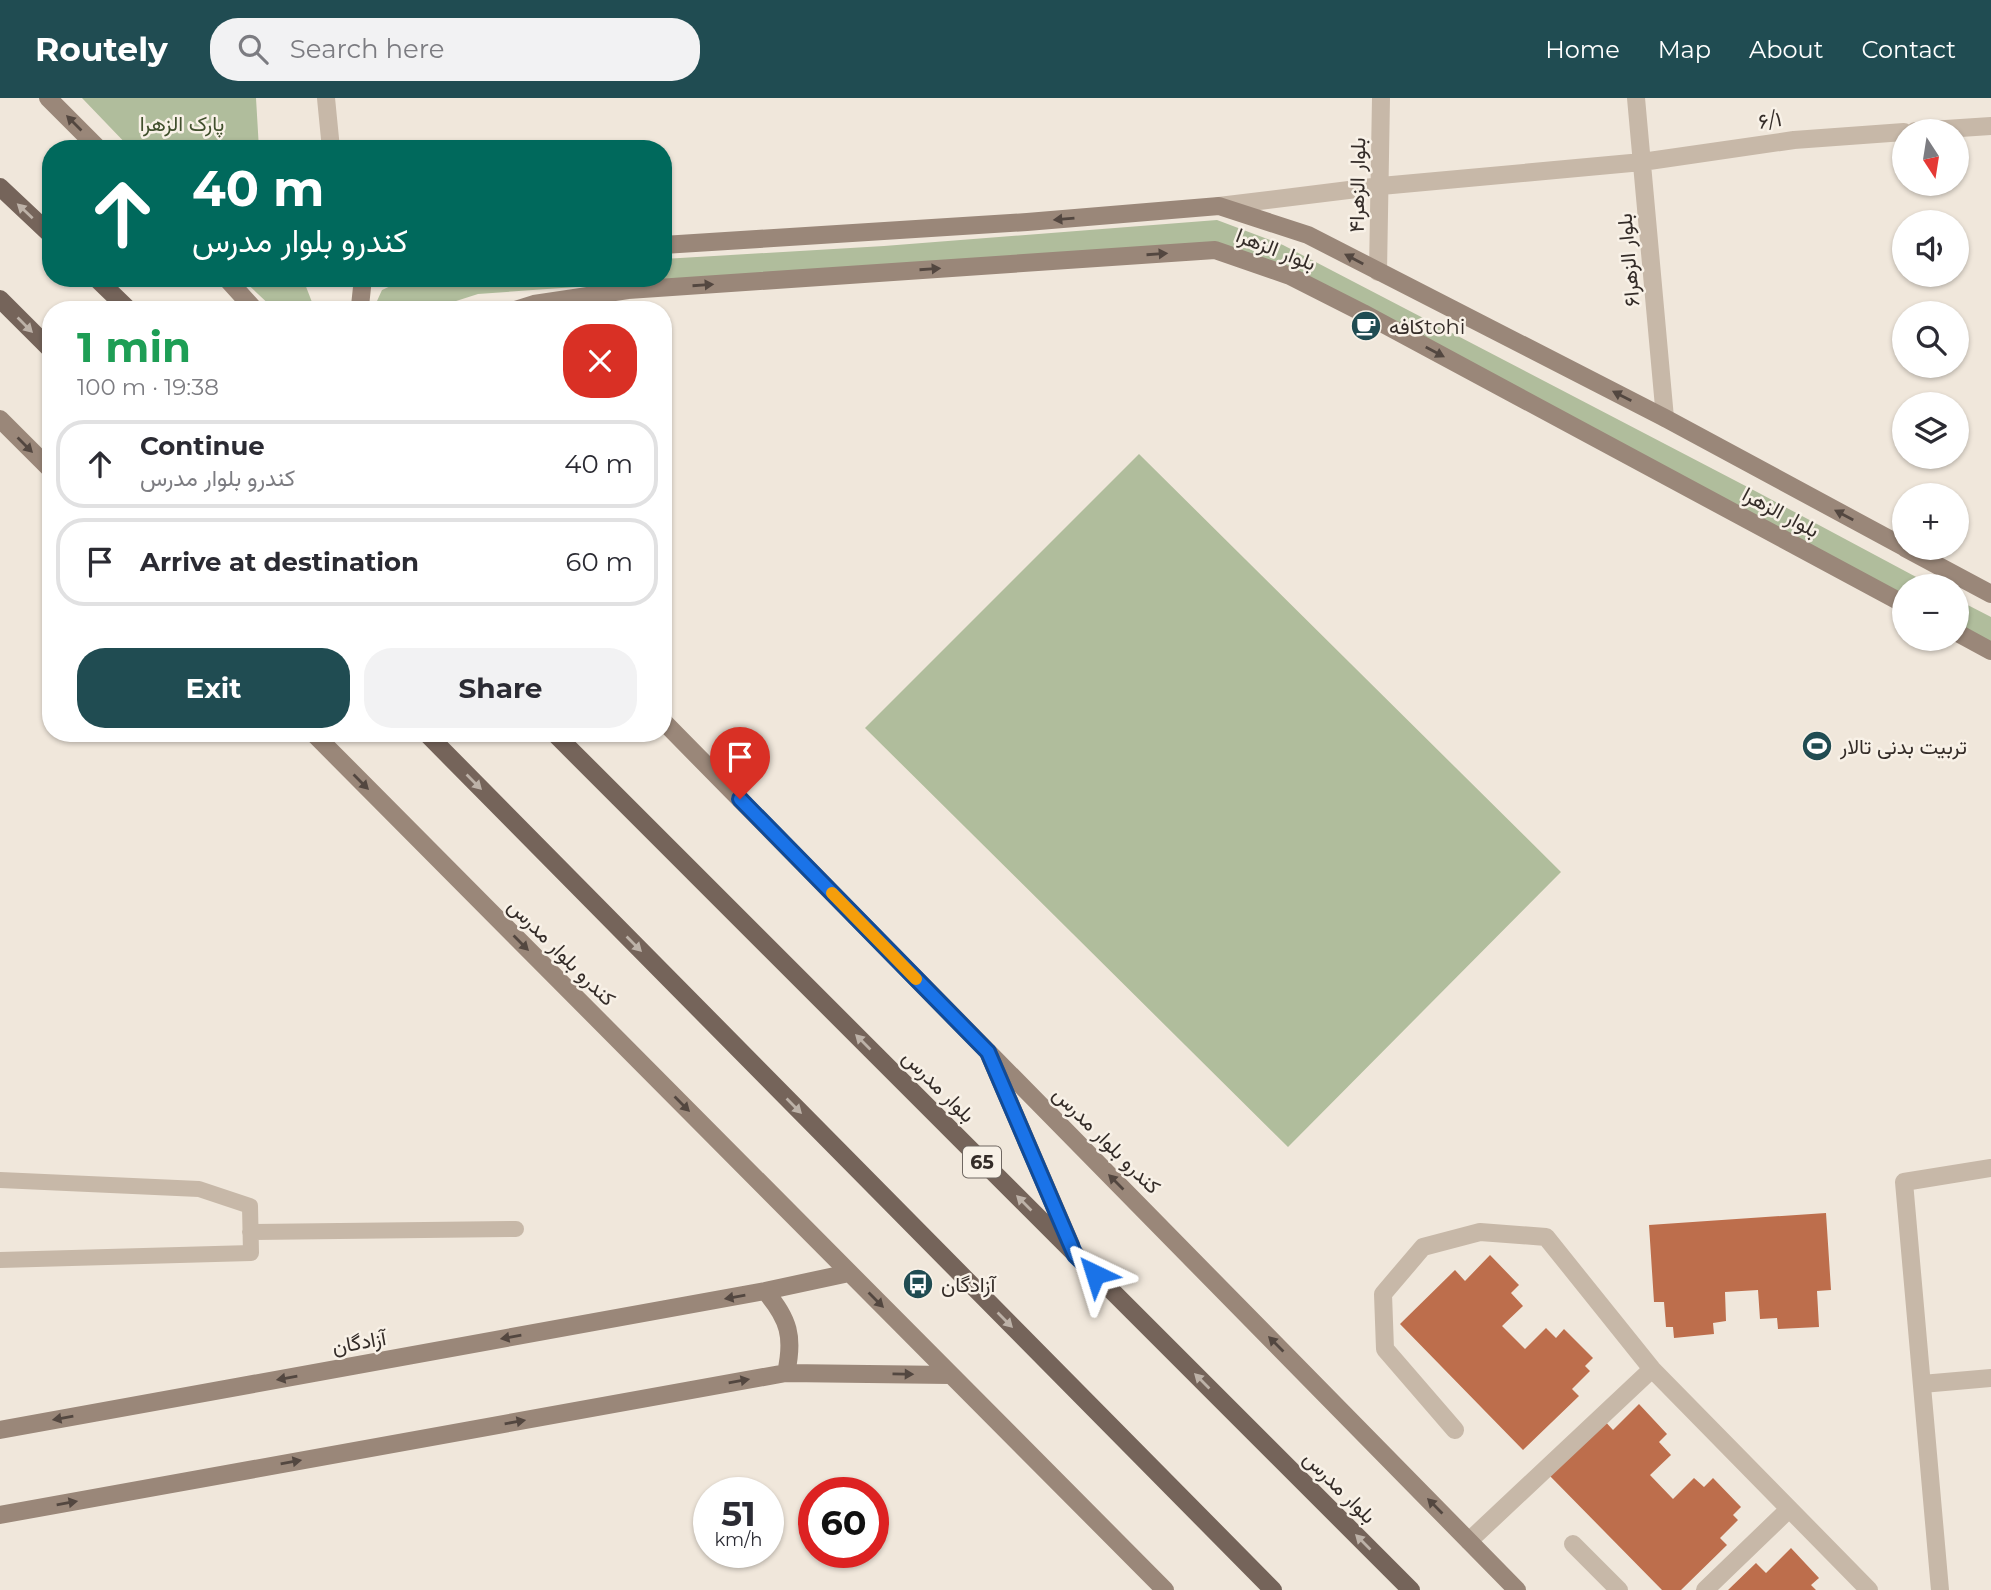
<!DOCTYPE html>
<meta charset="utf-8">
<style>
:root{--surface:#fff;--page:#f2f2f3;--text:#2b2b33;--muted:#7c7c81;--line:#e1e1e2;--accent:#204c52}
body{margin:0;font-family:Montserrat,Vazirmatn,sans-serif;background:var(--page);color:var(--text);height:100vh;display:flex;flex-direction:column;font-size:26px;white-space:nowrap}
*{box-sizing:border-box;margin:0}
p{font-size:23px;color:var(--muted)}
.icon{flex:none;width:38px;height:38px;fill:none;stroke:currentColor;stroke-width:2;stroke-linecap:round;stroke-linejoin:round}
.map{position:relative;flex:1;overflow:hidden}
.sheet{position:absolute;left:42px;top:203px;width:630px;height:441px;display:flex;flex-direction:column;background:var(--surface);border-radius:28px;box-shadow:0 2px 5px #0004}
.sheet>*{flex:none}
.banner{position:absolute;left:42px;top:42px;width:630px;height:147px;border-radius:28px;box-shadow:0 2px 5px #0004;background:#00695c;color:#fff;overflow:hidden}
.needle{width:46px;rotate:168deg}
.fabs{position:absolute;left:1892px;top:21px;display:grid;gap:14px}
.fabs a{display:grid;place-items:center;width:77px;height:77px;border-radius:50%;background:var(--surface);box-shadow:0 2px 5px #0004;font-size:35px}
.speed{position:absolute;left:693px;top:1379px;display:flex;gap:14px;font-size:35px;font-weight:700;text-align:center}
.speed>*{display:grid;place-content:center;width:91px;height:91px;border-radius:50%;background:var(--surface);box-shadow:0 2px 5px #0004;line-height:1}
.speed small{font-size:18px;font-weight:400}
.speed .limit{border:10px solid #d22;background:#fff;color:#111}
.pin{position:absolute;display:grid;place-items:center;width:60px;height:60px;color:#fff;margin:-72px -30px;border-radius:50% 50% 50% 0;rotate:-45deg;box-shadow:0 0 7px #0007}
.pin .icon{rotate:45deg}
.me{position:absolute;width:77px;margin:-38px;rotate:319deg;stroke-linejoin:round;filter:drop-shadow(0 0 5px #0008)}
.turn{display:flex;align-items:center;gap:24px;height:147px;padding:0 35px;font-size:32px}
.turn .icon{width:91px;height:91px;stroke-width:2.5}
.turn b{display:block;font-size:49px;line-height:60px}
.round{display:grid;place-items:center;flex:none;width:74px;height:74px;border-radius:28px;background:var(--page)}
.summary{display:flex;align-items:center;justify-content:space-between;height:119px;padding:0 35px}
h1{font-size:42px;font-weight:700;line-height:52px;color:#1e9e55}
.action{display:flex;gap:14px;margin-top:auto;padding:14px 35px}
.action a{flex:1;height:80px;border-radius:28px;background:var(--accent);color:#fff;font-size:28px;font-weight:700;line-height:80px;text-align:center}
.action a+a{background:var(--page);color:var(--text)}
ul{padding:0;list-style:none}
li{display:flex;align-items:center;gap:21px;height:88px;margin:0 14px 10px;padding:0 21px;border:4px solid var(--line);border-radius:28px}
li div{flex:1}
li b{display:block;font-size:26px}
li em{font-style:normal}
header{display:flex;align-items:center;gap:42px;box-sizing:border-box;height:98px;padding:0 35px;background:var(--accent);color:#fff}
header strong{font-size:33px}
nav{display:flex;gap:38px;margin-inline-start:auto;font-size:24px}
.search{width:490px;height:63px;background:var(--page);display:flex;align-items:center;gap:18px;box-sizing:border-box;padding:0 24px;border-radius:28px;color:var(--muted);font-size:26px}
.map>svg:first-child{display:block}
.green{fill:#b0bd9c}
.building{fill:#bd6e4c}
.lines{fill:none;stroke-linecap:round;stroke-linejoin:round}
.service{stroke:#c7b8a8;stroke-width:16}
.minor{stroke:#c7b8a8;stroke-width:18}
.secondary{stroke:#9a8779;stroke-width:18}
.primary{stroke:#75645a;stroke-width:18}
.oneway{fill:#534740}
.oneway2{fill:#bdb2a8}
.route-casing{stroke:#114b97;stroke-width:18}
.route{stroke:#1a73e8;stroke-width:12}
.slow{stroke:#f59e0b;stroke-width:12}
.labels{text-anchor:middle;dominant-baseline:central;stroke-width:5;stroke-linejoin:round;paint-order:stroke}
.shield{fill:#f8f1e7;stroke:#6f6761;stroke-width:2}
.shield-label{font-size:19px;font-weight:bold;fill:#342c28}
.street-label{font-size:21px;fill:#342c28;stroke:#f8f1e7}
.park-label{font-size:21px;fill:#41502d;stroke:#f8f1e7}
.poi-label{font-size:21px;fill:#342c28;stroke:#f8f1e7;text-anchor:start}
</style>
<header>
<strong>Routely</strong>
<div class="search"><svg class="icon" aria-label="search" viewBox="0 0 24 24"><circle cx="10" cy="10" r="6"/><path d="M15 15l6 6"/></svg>Search here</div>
<nav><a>Home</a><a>Map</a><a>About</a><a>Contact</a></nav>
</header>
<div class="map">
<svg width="1991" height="1492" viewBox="0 0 1991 1492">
<rect width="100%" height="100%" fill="#f0e7db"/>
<path class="green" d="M82 0H256L259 51H131Z
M1217 122 1283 147 1759 395 1933 488H1904V497L1212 144 478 196 428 212H385L377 203 382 192 408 180H663V161L884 148Z
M241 180 305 186 315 212H275Z
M1139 356 1561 774 1288 1049 865 630Z
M1956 501 1991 519V544L1957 525Z"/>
<path class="building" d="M1826 1115 1831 1192 1817 1193 1819 1229 1778 1231 1777 1220 1760 1221 1758 1192 1725 1194 1726 1223 1713 1225 1714 1236 1674 1240 1673 1229H1666L1664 1204H1654L1649 1127Z
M1490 1157 1519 1187 1511 1195 1523 1208 1502 1228 1525 1251 1546 1230 1556 1240 1564 1231 1593 1260 1585 1268 1590 1273 1572 1291 1579 1298 1523 1352 1400 1226 1455 1172 1465 1183Z
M1639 1306 1667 1336 1659 1344 1671 1357 1650 1377 1673 1401 1694 1380 1704 1389 1713 1380 1741 1409 1733 1417 1738 1422 1720 1440 1727 1447 1681 1492H1662L1547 1375 1603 1321 1613 1332Z
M1791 1450 1819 1480 1811 1487 1816 1492H1728L1756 1465 1766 1475Z"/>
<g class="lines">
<path class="service" d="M0 1082 199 1091 250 1108 251 1155 0 1162
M250 1134 516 1131"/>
<path class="minor" d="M326 0 331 51
M1636 0 1665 320
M1915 33 1991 28
M1219 108 1381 88 1642 64 1794 42 1904 34
M1378 174 1381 0
M1922 1286 1991 1280
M1455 1332 1385 1251 1383 1196 1423 1149 1480 1134 1546 1139 1652 1271 1869 1492
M1469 1443 1652 1271
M1573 1446 1619 1492
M1705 1492 1788 1412
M1940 1492 1904 1084 1991 1070"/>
<path class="secondary" d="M48 0 99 51
M663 147 1027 124 1219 108 1308 137 1665 320 1904 449
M226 180 255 212
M362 212 360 208 363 180
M515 212 534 206 628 192 1215 152 1290 178 1363 215 1904 506
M0 321 51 372
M1905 450 1991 496
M1956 534 1991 553
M663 623 1517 1492
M313 635 1165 1492
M765 1193C789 1221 794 1239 786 1275
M0 1332 765 1193 849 1175
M0 1417 786 1275 950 1277"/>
<path class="primary" d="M0 89 51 137
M96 180 129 212
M0 201 51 252
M426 635 1273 1492
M554 635 1411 1492
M988 954 1071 1147"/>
</g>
<defs><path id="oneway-solid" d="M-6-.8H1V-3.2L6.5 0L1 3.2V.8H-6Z" transform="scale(1.75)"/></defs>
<g class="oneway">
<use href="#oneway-solid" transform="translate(74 25) rotate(-135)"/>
<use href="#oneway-solid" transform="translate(1064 121) rotate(175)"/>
<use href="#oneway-solid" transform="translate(1157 156) rotate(-4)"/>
<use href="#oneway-solid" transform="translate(1354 161) rotate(-152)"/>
<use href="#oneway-solid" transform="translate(930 171) rotate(-4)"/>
<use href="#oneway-solid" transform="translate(703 187) rotate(-4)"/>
<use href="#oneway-solid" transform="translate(1435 254) rotate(28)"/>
<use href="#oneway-solid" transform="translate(1622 298) rotate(-153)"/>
<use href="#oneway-solid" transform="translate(25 347) rotate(45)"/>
<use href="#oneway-solid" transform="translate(1844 417) rotate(-152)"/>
<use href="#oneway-solid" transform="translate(361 684) rotate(45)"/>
<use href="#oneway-solid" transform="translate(521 845) rotate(45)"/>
<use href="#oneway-solid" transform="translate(682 1006) rotate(45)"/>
<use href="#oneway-solid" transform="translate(1116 1084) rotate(-135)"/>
<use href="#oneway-solid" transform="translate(735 1199) rotate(170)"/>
<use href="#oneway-solid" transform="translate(876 1202) rotate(45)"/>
<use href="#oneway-solid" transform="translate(511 1239) rotate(170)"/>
<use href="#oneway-solid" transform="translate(1276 1246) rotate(-135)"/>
<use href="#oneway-solid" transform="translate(903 1276) rotate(1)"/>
<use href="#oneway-solid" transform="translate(287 1280) rotate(170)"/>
<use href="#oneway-solid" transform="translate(739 1283) rotate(-10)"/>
<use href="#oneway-solid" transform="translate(63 1320) rotate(170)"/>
<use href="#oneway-solid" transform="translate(515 1324) rotate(-10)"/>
<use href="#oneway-solid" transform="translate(291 1364) rotate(-10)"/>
<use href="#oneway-solid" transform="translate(67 1405) rotate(-10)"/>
<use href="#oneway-solid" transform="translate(1435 1408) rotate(-135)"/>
</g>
<g class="oneway2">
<use href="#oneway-solid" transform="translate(25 113) rotate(-137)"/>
<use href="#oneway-solid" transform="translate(25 227) rotate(45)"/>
<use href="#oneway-solid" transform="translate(474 684) rotate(45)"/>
<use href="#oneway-solid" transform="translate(634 846) rotate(45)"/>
<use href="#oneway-solid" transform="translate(863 944) rotate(-135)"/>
<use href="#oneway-solid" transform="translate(794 1008) rotate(45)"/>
<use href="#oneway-solid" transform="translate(1024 1105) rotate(-135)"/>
<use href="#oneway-solid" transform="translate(1005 1222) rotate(45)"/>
<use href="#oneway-solid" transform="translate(1202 1283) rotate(-135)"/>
<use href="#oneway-solid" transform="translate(1363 1444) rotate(-135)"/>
</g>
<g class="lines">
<g class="route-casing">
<path id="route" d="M740 701 988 954 1075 1157 1095 1176"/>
</g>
<use href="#route" class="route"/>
<path class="slow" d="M832 795 916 881"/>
</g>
<defs>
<g id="cafe-disc" transform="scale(1.575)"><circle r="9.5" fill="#204c52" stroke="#f8f1e7"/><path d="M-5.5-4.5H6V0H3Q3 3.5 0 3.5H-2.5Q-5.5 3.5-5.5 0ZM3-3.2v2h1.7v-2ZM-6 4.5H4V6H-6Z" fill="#fff"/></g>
<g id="stadium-disc" transform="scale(1.575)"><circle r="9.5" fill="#204c52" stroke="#f8f1e7"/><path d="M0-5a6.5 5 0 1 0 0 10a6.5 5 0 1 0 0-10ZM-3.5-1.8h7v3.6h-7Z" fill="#fff"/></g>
<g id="bus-disc" transform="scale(1.575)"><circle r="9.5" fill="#204c52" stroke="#f8f1e7"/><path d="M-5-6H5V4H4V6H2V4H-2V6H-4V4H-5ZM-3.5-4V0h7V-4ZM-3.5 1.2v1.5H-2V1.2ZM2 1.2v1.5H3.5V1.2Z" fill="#fff"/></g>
</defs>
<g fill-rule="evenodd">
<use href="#cafe-disc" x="1366" y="228"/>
<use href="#stadium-disc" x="1817" y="648"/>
<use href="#bus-disc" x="918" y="1186"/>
</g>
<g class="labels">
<rect class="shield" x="963" y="1048.5" width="38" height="31" rx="5"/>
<g class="shield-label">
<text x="982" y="1064">65</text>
</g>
<g class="street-label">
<text transform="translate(1770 22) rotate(-8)">۶/۱</text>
<text transform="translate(1357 87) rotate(-89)">بلوار الزهرا۴</text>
<text transform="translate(1276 151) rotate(21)">بلوار الزهرا</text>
<text transform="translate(1628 162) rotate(-95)">بلوار الزهرا۶</text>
<text transform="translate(1781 414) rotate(28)">بلوار الزهرا</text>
<text transform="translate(562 854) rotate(45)">کندرو بلوار مدرس</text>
<text transform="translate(939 988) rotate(45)">بلوار مدرس</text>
<text transform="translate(1107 1042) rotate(45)">کندرو بلوار مدرس</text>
<text transform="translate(359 1244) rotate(-10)">آزادگان</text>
<text transform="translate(1340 1389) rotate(45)">بلوار مدرس</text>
</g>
<g class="park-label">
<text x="182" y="25">پارک الزهرا</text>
</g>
<g class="poi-label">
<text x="1389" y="228">کافهtohi</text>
<text x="1840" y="648">تربیت بدنی تالار</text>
<text x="941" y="1186">آزادگان</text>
</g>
</g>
</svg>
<div class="fabs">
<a><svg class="needle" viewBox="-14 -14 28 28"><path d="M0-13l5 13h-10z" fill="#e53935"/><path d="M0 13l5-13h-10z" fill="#7c7c81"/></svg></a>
<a><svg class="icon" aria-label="sound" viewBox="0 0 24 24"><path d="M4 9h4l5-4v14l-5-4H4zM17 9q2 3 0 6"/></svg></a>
<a><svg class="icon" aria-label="search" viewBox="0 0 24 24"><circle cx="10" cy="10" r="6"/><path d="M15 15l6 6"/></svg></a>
<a><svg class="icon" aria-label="layers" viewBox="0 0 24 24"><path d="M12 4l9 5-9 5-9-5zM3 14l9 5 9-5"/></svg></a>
<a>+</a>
<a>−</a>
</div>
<div class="speed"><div>51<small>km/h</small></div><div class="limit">60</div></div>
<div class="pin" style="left:740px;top:701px;background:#d93025"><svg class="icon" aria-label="arrive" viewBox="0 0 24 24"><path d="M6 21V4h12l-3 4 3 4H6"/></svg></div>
<svg class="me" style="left:1095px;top:1176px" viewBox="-20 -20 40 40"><path d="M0-17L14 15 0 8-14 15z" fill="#1a73e8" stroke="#fff" stroke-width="4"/></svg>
<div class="banner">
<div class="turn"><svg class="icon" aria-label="ahead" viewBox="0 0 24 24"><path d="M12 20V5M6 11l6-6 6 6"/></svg><div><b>40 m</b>کندرو بلوار مدرس</div></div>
</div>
<section class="sheet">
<div class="summary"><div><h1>1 min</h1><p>100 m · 19:38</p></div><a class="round" style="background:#d93025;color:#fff"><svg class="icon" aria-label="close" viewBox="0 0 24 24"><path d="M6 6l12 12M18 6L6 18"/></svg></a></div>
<ul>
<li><svg class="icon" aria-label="ahead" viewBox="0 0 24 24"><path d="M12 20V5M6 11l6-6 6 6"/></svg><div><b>Continue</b><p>کندرو بلوار مدرس</p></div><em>40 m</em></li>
<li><svg class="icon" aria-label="arrive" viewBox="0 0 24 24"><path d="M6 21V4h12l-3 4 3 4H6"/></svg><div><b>Arrive at destination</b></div><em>60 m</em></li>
</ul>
<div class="action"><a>Exit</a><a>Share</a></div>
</section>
</div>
